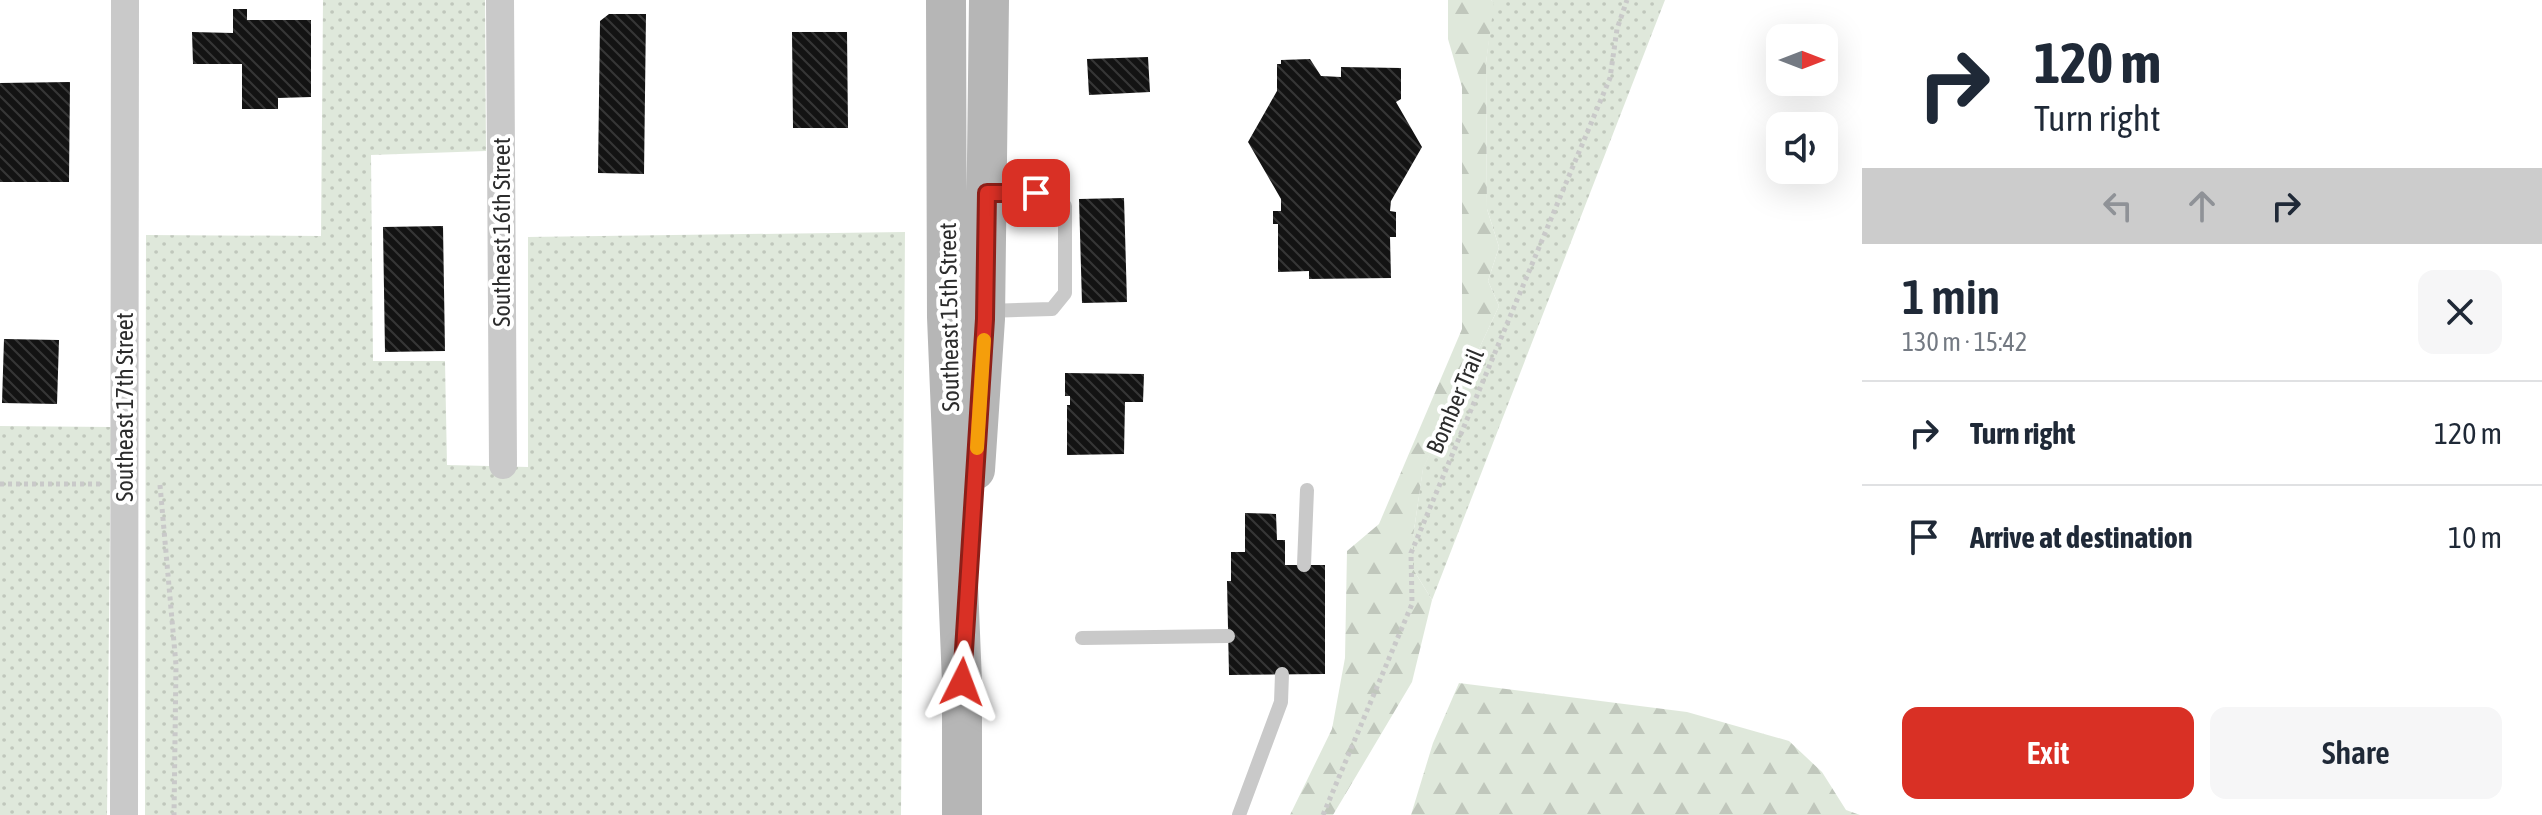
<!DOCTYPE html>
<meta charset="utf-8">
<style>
:root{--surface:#fff;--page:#f6f6f7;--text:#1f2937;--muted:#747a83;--line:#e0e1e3;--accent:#d93025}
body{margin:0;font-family:"Asap Condensed",sans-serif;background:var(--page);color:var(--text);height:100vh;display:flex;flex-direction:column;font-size:30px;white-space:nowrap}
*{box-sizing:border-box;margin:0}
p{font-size:26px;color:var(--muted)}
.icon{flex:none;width:44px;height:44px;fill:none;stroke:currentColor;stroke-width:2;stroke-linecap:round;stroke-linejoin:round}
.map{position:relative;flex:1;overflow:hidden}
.sheet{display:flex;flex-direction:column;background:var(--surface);width:680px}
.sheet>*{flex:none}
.guide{background:#fff;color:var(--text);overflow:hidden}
.needle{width:52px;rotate:90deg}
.buttons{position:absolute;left:1766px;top:24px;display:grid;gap:16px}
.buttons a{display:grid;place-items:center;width:72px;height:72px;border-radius:16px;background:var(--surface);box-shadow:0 8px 32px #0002;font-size:40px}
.pin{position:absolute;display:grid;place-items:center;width:68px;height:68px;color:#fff;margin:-34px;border-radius:16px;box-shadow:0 4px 12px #0006}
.me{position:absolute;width:88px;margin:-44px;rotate:3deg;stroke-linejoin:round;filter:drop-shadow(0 0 6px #0008)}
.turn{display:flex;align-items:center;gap:28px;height:168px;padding:0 40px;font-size:36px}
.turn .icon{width:104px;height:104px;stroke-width:2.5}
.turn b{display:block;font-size:56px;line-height:68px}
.lanes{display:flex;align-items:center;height:76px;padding:0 40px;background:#0003;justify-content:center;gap:40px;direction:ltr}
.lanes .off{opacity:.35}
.round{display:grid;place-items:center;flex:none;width:84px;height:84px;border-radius:16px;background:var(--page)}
.summary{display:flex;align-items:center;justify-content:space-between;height:136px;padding:0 40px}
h1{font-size:48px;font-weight:600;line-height:60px}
.cta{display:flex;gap:16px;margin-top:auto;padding:16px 40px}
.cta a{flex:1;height:92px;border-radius:16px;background:var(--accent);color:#fff;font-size:32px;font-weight:600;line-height:92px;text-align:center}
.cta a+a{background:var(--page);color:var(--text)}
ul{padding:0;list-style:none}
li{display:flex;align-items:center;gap:24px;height:104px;padding:0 40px;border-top:2px solid var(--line)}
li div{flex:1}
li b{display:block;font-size:30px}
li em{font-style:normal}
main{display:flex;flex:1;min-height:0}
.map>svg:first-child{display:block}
.grass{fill:url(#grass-dots)}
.forest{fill:url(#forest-firs)}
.building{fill:url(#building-back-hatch)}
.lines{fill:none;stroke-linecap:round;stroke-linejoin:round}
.path{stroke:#c9c9c9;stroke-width:5;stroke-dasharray:4 4;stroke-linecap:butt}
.lane{stroke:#c9c9c9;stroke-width:14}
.street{stroke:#c9c9c9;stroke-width:28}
.secondary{stroke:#b6b6b6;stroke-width:40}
.route-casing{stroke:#8d1f18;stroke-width:20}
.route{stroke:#d93025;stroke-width:14}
.slow{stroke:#f59e0b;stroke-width:14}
.labels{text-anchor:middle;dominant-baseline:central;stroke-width:8;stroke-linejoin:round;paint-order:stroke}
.street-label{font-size:24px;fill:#2c2c2c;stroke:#fff}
</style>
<main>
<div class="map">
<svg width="1862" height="815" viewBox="0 0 1862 815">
<defs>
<pattern id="grass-dots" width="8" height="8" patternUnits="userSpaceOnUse" patternTransform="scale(2)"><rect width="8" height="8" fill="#dfe8db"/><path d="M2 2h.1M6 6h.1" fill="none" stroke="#c0c7bc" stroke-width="1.8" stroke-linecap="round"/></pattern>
<pattern id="forest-firs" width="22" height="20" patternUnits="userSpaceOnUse" patternTransform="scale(2)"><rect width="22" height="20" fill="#dfe8db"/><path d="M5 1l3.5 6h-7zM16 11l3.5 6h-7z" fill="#c0c7bc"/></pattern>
<pattern id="building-back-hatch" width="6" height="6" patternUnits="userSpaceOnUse" patternTransform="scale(2)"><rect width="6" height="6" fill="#131313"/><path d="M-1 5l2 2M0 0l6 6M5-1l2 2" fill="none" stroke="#363636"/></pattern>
</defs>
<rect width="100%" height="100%" fill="#fff"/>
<path class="grass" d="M323 0H485L486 151 371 155 373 361H445L447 465 528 467V237L905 232 901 815H145L146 235 321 236Z
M1491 0H1665L1432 600 1413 569V537L1423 468 1499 306 1488 281 1499 247 1487 209 1486 63 1493 3Z
M0 426 111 427 107 815H0Z"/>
<path class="forest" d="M1448 0H1491L1494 3 1486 63 1487 209 1499 247 1488 281 1499 306 1423 469 1413 537V569L1432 600 1412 682 1333 815H1290L1332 729 1345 658 1347 551 1379 524 1462 329V87L1448 39Z
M1459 683 1687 712 1789 741 1822 772 1846 810 1860 815H1411L1433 743Z"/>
<path class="building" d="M233 9H247V20H311V97L278 98V109H242V64H193L192 32 233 33Z
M609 14H646L644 174 598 173 600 21Z
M792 32H847L848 128H793Z
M1148 57 1150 92 1089 95 1087 59Z
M1310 59 1321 76 1341 77V67L1401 68V99L1396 102 1422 147 1391 201 1390 211 1396 212V237H1390L1391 278 1309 279V271L1278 272V224H1273V211H1281V199L1248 142 1277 91V64H1281V60Z
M70 82 69 182H0V83Z
M1124 198 1127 302 1082 303 1079 199Z
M443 226 445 351 385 352 383 227Z
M4 339 59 340 57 404 2 403Z
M1065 373 1144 374 1143 402H1125L1124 454 1067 455V405H1070V396H1065Z
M1245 513 1276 514 1277 540H1285V565H1325V674L1229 675 1227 581H1231V552H1245Z"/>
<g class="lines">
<path class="path" d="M0 484H101
M160 485 176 665 174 815
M1323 815 1412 604 1411 553 1610 78 1617 29 1627 0"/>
<path class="lane" d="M987 311 1052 309 1065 293V206L1053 193H988
M1304 565 1307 490
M1082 638 1228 636
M1239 815 1281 702 1282 674"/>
<path class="street" d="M500 0 503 465
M124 815 125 0"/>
<path class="secondary" d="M946 0 947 317 962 682V815
M975 470 985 319 989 0"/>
</g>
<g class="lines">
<g class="route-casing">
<path id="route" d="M962 682 985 319 987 193H1036"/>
</g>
<use href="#route" class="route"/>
<path class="slow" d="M977 448 984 340"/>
</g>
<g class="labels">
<g class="street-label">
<text transform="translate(501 232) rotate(-90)">Southeast 16th Street</text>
<text transform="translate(949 317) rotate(-91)">Southeast 15th Street</text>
<text transform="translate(1455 401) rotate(-67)">Bomber Trail</text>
<text transform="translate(124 407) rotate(-90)">Southeast 17th Street</text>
</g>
</g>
</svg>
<div class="buttons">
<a><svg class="needle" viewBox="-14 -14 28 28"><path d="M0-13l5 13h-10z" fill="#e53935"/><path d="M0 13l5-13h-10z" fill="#747a83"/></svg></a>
<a><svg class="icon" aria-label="sound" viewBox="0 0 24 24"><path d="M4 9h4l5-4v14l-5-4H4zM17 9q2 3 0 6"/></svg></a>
</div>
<div class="pin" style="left:1036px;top:193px;background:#d93025"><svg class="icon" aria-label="arrive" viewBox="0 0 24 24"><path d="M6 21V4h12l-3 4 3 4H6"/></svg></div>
<svg class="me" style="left:962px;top:682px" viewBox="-20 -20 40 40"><path d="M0-17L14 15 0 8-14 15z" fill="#d93025" stroke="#fff" stroke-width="4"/></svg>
</div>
<section class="sheet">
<div class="guide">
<div class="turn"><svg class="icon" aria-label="right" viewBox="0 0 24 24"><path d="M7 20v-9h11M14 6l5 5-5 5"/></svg><div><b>120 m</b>Turn right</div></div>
<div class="lanes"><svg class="icon off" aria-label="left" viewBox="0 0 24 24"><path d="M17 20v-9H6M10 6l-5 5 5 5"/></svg><svg class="icon off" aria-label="ahead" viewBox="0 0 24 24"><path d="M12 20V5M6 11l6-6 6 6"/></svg><svg class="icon" aria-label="right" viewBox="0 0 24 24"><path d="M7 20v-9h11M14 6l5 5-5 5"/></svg></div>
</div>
<div class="summary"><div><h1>1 min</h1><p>130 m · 15:42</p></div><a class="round"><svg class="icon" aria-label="close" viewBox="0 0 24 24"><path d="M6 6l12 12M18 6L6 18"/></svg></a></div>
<ul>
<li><svg class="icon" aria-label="right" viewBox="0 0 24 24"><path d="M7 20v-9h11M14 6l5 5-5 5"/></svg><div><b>Turn right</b></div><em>120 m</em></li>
<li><svg class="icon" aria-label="arrive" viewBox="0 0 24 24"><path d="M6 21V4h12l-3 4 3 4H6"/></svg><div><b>Arrive at destination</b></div><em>10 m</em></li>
</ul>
<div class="cta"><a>Exit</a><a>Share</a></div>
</section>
</main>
